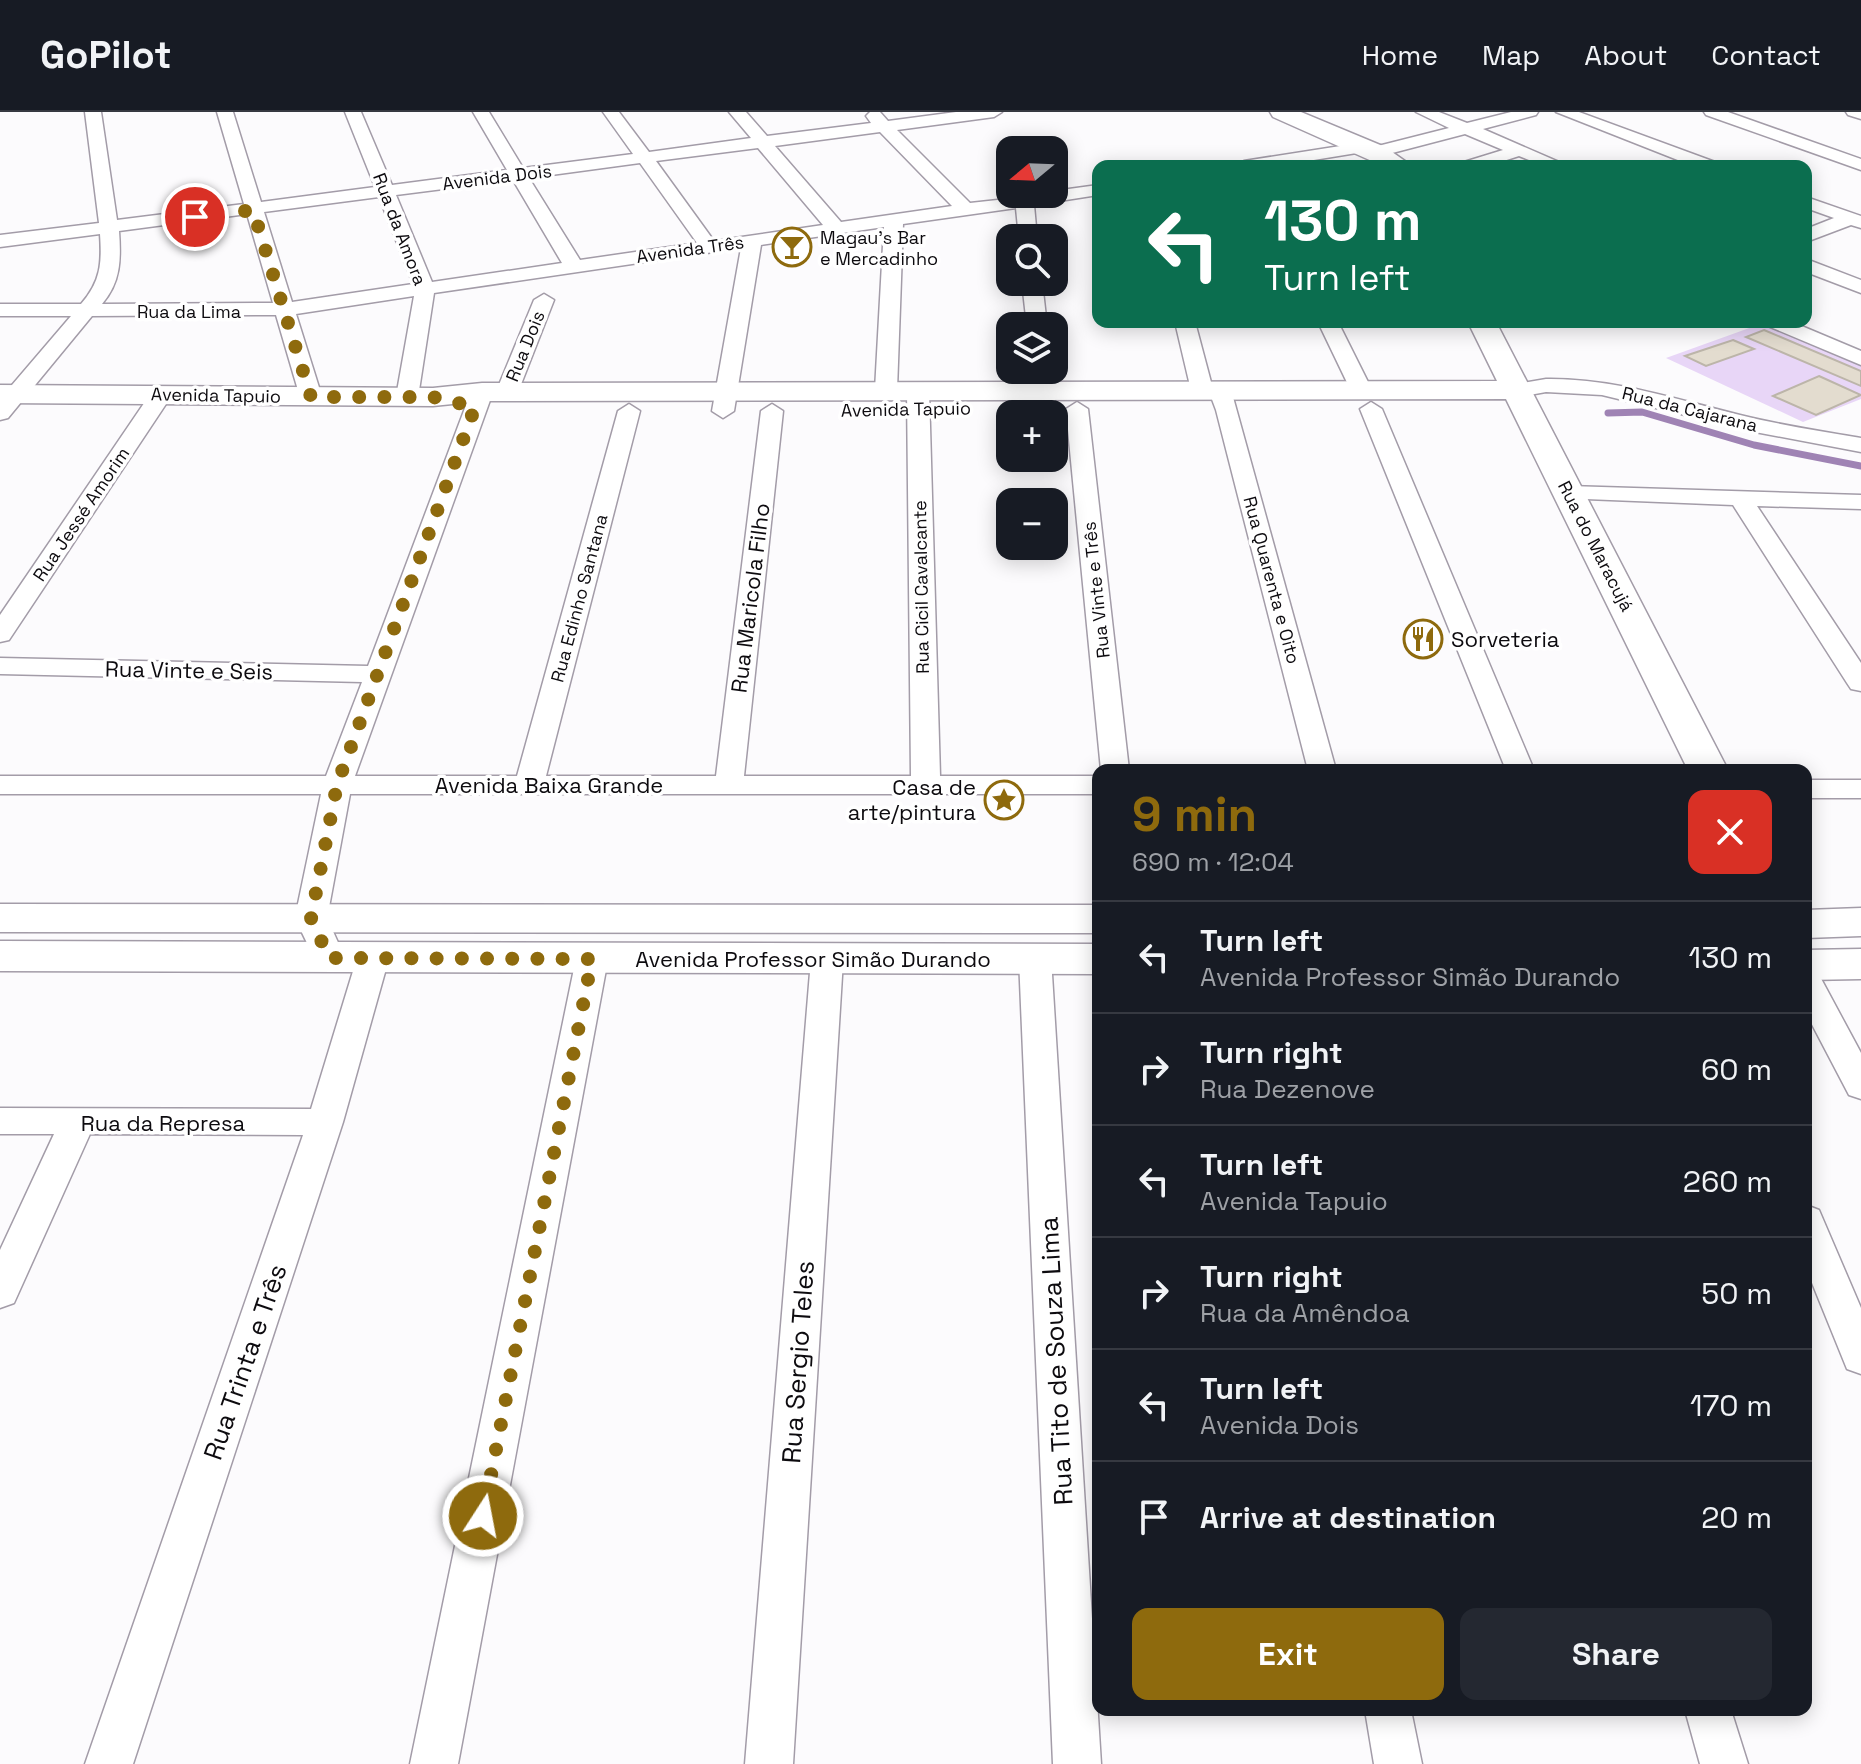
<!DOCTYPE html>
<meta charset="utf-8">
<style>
:root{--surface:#171b24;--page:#242831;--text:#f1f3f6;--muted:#9ea1a6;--line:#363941;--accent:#8e6a0d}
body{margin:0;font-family:"Space Grotesk",sans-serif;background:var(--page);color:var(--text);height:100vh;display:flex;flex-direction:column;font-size:30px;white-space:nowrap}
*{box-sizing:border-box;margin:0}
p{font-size:26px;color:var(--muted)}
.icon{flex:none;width:44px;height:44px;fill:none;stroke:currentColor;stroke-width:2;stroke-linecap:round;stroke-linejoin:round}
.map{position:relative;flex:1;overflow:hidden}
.details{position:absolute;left:1092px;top:652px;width:720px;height:952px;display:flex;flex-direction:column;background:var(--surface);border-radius:16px;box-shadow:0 4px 20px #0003}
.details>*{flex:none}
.banner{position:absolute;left:1092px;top:48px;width:720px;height:168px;border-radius:16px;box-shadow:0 4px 20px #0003;background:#0b6e4f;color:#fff;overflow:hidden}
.needle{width:52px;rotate:251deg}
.buttons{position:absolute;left:996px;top:24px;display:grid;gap:16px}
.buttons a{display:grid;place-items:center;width:72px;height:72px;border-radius:16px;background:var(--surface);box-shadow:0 4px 20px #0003;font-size:40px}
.pin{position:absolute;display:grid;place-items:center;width:68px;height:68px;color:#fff;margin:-34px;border:4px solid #fff;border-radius:50%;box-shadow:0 2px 8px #0007}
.me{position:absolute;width:88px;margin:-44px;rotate:11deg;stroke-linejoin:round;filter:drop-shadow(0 0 6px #0008)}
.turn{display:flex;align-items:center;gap:28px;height:168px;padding:0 40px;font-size:36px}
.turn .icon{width:104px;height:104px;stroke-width:2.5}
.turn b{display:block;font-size:56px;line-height:68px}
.round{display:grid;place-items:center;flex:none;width:84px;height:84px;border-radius:16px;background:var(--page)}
.headline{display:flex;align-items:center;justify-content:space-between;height:136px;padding:0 40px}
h1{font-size:48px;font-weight:600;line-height:60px;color:var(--accent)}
.button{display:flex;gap:16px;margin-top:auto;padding:16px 40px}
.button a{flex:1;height:92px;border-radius:16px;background:var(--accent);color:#fff;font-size:32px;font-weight:600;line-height:92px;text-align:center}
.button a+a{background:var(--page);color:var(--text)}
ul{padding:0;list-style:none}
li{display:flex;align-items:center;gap:24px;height:112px;padding:0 40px;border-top:2px solid var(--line)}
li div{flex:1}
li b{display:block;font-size:30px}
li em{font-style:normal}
header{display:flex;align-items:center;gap:48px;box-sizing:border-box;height:112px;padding:0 40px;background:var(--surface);border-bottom:2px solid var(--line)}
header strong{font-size:38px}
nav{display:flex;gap:44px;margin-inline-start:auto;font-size:28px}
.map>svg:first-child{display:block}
.green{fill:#e8d6f7}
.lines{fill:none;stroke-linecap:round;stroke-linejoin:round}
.stream{stroke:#9f83b4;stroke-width:7}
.building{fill:#e3dccf;stroke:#bcb5a9;stroke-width:2}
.street-casing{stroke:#a39ca8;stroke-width:3}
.secondary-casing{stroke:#a39ca8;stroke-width:3}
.street{fill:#fff;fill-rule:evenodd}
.secondary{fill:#fff;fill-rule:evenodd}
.route{stroke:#8e6a0d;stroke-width:14;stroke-dasharray:0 25.2}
.labels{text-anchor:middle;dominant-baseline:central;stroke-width:7;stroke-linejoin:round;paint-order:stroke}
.far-street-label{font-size:18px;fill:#0d0b0f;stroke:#fff}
.far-poi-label{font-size:18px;fill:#0d0b0f;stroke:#fff;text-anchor:start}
.street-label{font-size:22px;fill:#0d0b0f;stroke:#fff}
.poi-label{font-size:22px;fill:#0d0b0f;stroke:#fff;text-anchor:start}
.near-street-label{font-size:26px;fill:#0d0b0f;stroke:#fff}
</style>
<header>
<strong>GoPilot</strong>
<nav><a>Home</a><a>Map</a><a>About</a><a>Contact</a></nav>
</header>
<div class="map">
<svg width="1861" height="1652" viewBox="0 0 1861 1652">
<rect width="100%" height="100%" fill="#fcfbfd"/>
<path class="green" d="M1766 210 1861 250V287L1803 310 1666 246Z"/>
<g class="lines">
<path class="stream" d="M1608 301 1642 300 1754 333 1861 354"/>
</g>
<path class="building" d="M1764 218 1861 259V274L1746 225Z
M1733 228 1754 237 1706 254 1685 244Z
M1819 264 1861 283 1816 303 1773 284Z"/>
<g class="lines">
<g class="street-casing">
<path id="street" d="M85 0H101L117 108 244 92 217 0H233L261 90 375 75 345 0H361L392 73 507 58 473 0H489L523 56 633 42 603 0H619L649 40 751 26 729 0H746L767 24 871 11 866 4 870 0H880L888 9 956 0H1002L994 5 897 18 970 91 1054 82V79L1098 73V83L1034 93 1037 126H1019L1016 96 903 112 897 278 886 285 875 278 884 115 761 133 734 299 723 306 712 299 741 136 434 181 418 285 407 292 396 285 414 184 296 202 322 285 311 292 300 285 276 203 92 204 8 306 0 308V287L71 204H0V192H81C101 169 102 151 100 122L0 135V123L99 111ZM880 20 952 94 841 110 775 34ZM758 36 823 113 714 129 656 49ZM640 51 697 131 580 148 529 66ZM513 68 562 151 432 170 396 83ZM379 85 413 172 292 190 264 100ZM247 102 273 191 102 192C121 170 121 147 119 119Z
M1416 0H1439L1467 11 1511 0H1538L1536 3 1483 17 1568 54H1544L1519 44 1488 54H1461L1464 50 1503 38 1465 22 1377 45 1369 39 1277 54H1235L1244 49 1366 30 1374 35 1449 16Z
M1556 0H1579L1715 50 1718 54H1693Z
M1704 0H1728L1861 47V58L1706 3Z
M1846 0H1861V7L1848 3Z
M1806 85 1861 104V116L1851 113 1806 130V117L1834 106 1806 96Z
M1806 147 1861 168V181L1806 160Z
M1022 170H1042L1047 214H1027Z
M544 182 554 188 518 280 515 285H499L496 280 534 188Z
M1175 210H1195L1212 274 1220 271 1231 278 1336 658H1308L1216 298 1210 282 1202 285 1191 278Z
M1318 210H1338L1373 280 1370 285H1354Z
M1765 210H1792L1861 239V253L1768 214Z
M1030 258H1052L1056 296 1053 301 1043 302 1034 296Z
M1546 267C1613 266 1675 287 1740 303 1780 313 1820 319 1861 326V340L1755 320 1602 283 1546 280 1518 285 1507 278 1510 273Z
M918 272 929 279 940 664H1098V682H350L327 806 345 846 340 854 329 857 318 854 295 806 321 682H0V664H326L362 570 0 562V546L368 554 471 280 482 273 493 280 355 664H517L618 299 629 292 640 299 546 664H716L761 299 772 292 783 299 744 664H911L907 279Z
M161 276 172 283 9 528 0 530V503L153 278Z
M1077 290 1088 297 1129 658H1101L1066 297Z
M1371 290 1382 297 1534 658H1506L1360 297Z
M1569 374 1861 383V397L1757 394 1861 551V579L1851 577 1847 571 1733 393 1561 386 1557 381 1561 376Z
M1806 668H1861V686H1806Z
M373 835 384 838 389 846 343 1010 133 1652H85L303 1023 90 1022 14 1191 0 1196V1138L54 1022H0V996L311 997 357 846 362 838Z
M1035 835 1046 838 1051 846 1101 1652H1053L1019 846 1024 838Z
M592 836 603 839 608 847 458 1652H410L576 847 581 839Z
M827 837 838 840 843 848 793 1652H745L811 848 816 840Z
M1806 858 1818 861 1861 941V987L1849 983 1806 901Z
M1806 1093 1819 1098 1861 1196V1262L1847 1257 1806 1156Z
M1365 1598H1411L1422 1652H1374Z
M1685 1598H1731L1748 1652H1700Z"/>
</g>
<g class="secondary-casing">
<path id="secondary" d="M1270 0H1301L1385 35 1412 54H1383L1273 5Z
M1468 210H1496L1728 658H1688L1506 287 482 289 433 294 0 291V273L433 276 482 271 1497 269Z
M0 792 1098 793V821L0 820Z
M1861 796V824L1806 826V798Z
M0 829 1098 832V862L0 859Z
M1861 837V867L1806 868V838Z"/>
</g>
<use href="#street" class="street"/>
<use href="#secondary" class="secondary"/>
</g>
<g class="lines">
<path class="route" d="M195 105 253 98 311 285H433L475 295 337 673 311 806 329 846 592 847 483 1404"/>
</g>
<defs>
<g id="bar-ring" transform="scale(2)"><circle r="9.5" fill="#fff" stroke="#8e6a0d" stroke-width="1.5"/><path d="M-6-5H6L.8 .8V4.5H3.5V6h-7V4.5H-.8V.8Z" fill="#8e6a0d"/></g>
<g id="restaurant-ring" transform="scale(2)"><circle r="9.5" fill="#fff" stroke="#8e6a0d" stroke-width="1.5"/><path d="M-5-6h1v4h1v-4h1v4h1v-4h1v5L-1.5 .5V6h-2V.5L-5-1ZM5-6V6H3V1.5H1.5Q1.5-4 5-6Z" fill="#8e6a0d"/></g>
<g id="sight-ring" transform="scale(2)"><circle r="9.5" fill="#fff" stroke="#8e6a0d" stroke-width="1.5"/><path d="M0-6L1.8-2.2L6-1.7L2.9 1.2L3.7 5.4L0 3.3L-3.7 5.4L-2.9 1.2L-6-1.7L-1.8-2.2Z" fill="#8e6a0d"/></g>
</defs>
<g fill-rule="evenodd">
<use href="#bar-ring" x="792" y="135"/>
<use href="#restaurant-ring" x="1423" y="527"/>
<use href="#sight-ring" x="1004" y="688"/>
</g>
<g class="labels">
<g class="far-street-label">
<text transform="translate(497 65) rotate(-7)">Avenida Dois</text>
<text transform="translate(400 117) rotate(69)">Rua da Amora</text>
<text transform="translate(690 137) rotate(-8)">Avenida Três</text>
<text x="189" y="199">Rua da Lima</text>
<text transform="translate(525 234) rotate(-68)">Rua Dois</text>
<text transform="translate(216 283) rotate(1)">Avenida Tapuio</text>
<text transform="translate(906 297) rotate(-1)">Avenida Tapuio</text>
<text transform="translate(1690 297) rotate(14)">Rua da Cajarana</text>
<text transform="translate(81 402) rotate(-56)">Rua Jessé Amorim</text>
<text transform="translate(1596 434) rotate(63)">Rua do Maracujá</text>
<text transform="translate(1272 468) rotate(75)">Rua Quarenta e Oito</text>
<text transform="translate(921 475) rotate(-91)">Rua Cicil Cavalcante</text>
<text transform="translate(1096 478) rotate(-96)">Rua Vinte e Três</text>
<text transform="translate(579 486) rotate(-75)">Rua Edinho Santana</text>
</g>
<g class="far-poi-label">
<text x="820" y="125">Magau's Bar<tspan x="820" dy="21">e Mercadinho</tspan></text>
</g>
<g class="street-label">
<text transform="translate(750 486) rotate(-83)">Rua Maricola Filho</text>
<text transform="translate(189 558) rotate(1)">Rua Vinte e Seis</text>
<text x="549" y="673">Avenida Baixa Grande</text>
<text x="813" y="847">Avenida Professor Simão Durando</text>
<text x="163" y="1011">Rua da Represa</text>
</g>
<g class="poi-label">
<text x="1451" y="527">Sorveteria</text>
<text x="976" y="675" text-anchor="end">Casa de<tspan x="976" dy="25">arte/pintura</tspan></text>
</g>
<g class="near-street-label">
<text transform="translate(1056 1249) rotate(-93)">Rua Tito de Souza Lima</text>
<text transform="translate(245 1250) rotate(-71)">Rua Trinta e Três</text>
<text transform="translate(798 1250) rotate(-86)">Rua Sergio Teles</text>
</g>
</g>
</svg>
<div class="buttons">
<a><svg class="needle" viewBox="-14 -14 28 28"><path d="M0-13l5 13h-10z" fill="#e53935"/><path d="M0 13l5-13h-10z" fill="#9ea1a6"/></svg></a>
<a><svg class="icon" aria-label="search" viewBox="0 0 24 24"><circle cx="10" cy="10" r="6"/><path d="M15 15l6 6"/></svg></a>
<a><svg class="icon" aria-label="layers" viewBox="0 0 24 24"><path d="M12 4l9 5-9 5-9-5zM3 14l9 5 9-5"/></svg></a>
<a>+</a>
<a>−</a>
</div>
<div class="pin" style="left:195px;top:105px;background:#d93025"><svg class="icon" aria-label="arrive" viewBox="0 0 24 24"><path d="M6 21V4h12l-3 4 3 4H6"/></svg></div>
<svg class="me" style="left:483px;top:1404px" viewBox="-20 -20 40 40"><circle r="17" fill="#8e6a0d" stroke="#fff" stroke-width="3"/><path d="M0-11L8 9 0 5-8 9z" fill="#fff"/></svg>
<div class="banner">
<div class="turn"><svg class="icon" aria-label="left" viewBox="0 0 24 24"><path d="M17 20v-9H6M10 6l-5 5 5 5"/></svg><div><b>130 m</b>Turn left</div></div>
</div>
<section class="details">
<div class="headline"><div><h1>9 min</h1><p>690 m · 12:04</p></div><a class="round" style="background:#d93025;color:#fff"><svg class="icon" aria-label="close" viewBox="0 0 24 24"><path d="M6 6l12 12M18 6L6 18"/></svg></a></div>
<ul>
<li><svg class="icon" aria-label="left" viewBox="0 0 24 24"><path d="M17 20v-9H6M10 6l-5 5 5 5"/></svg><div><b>Turn left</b><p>Avenida Professor Simão Durando</p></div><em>130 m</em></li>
<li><svg class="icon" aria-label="right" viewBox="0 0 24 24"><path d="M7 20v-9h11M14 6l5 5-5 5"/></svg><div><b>Turn right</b><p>Rua Dezenove</p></div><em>60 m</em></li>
<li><svg class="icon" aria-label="left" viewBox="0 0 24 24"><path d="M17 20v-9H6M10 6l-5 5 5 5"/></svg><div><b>Turn left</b><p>Avenida Tapuio</p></div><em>260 m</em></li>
<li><svg class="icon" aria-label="right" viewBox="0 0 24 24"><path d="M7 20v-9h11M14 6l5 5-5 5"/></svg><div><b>Turn right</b><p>Rua da Amêndoa</p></div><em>50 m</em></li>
<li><svg class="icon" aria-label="left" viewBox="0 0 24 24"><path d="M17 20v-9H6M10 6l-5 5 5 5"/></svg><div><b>Turn left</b><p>Avenida Dois</p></div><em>170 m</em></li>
<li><svg class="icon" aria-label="arrive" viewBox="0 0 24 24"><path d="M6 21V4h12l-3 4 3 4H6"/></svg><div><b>Arrive at destination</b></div><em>20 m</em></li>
</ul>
<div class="button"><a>Exit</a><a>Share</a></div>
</section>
</div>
